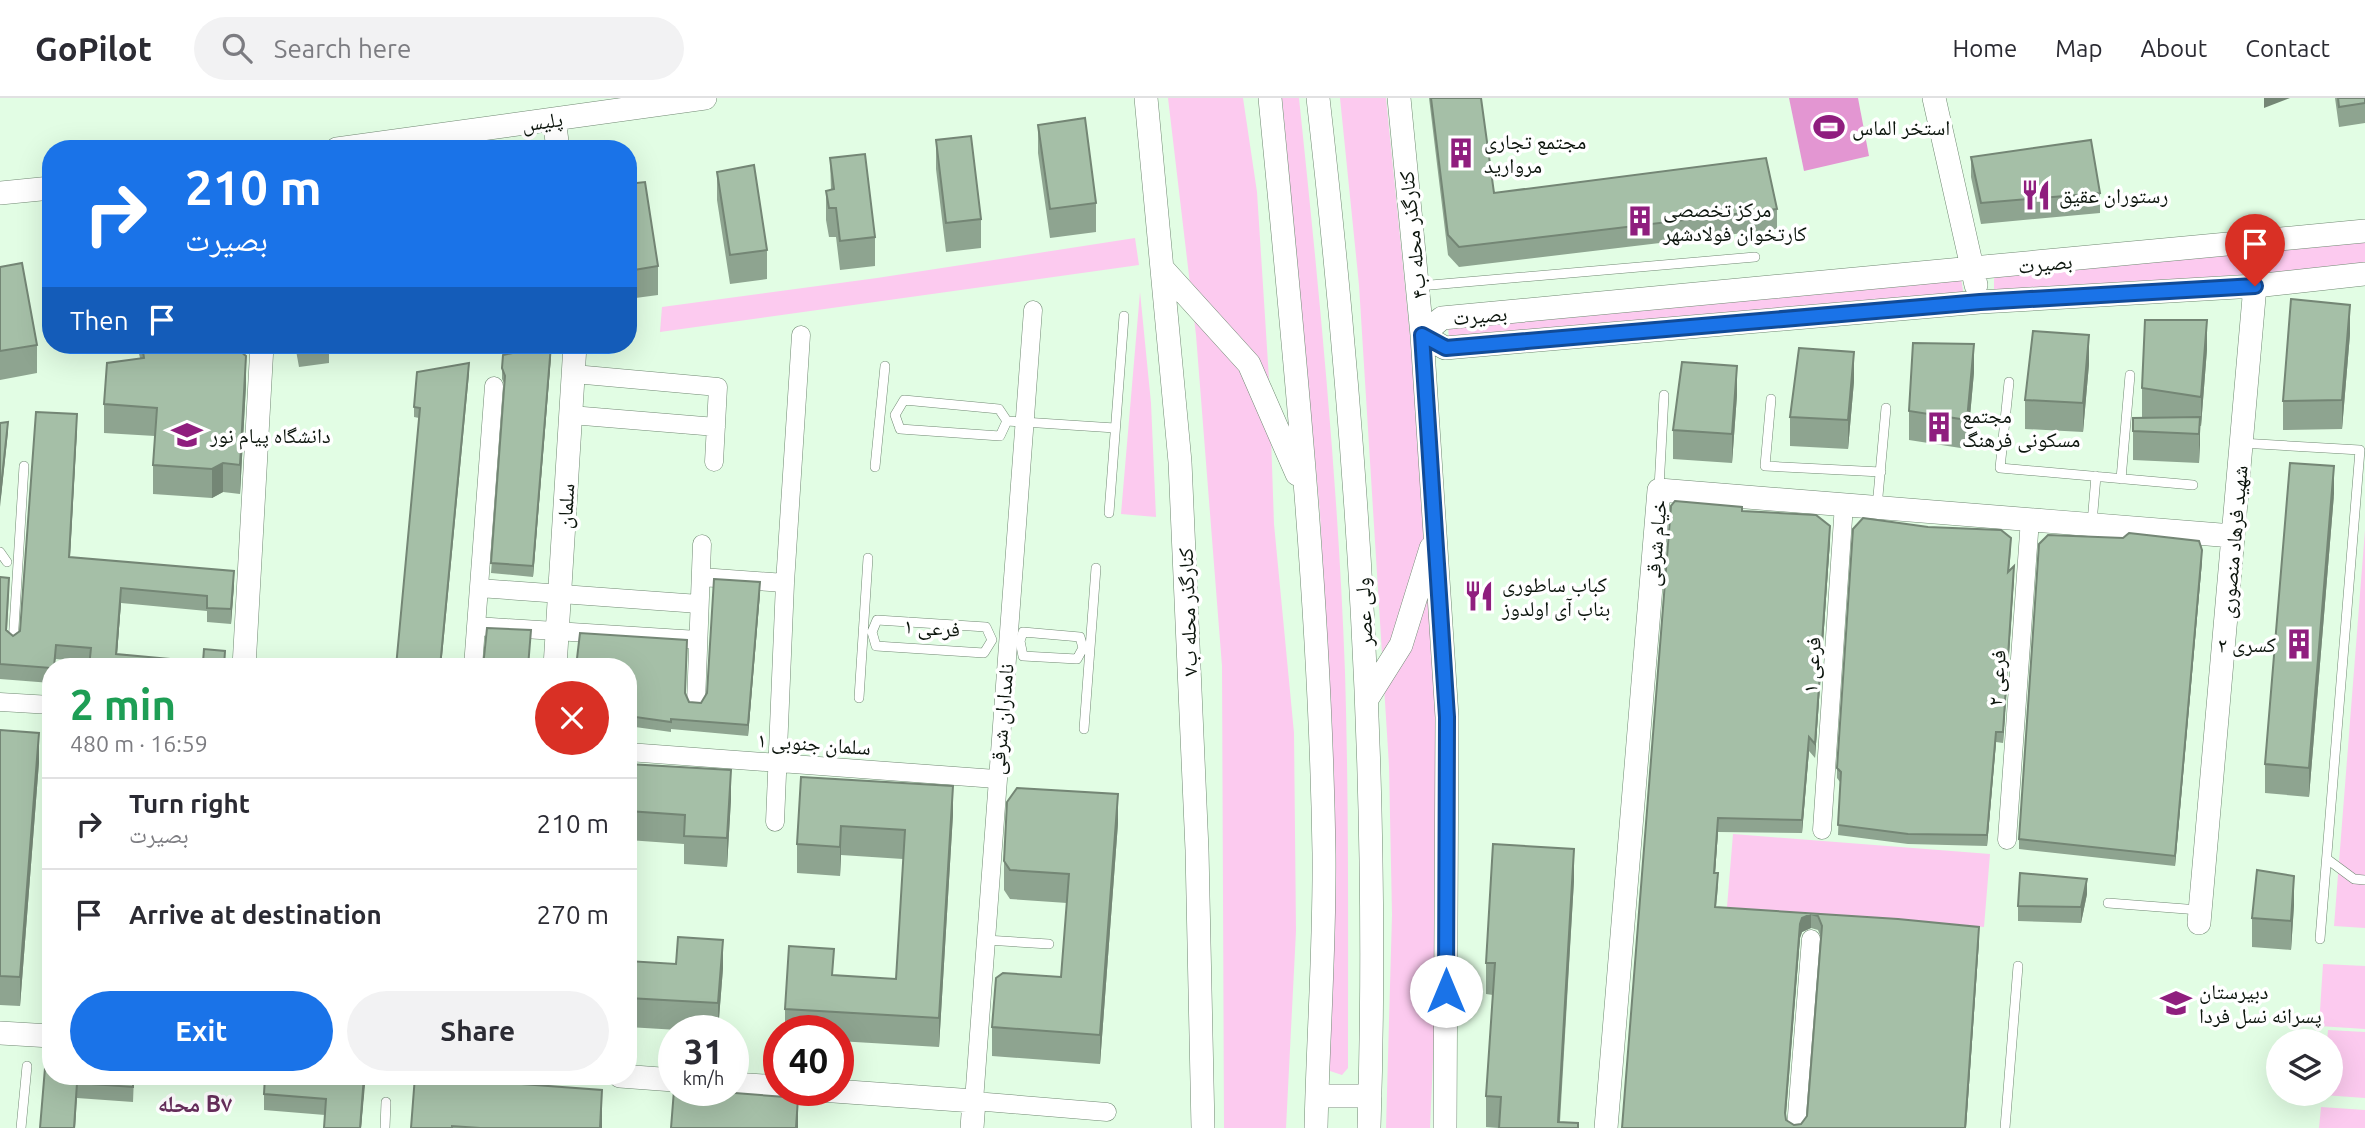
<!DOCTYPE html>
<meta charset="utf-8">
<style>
:root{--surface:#fff;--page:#f2f2f3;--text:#2b2b33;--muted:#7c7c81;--line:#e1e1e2;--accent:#1a73e8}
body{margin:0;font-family:Ubuntu,"Noto Naskh Arabic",sans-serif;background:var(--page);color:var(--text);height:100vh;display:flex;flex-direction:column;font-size:26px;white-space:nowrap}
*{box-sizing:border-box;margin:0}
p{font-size:23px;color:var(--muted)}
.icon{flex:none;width:38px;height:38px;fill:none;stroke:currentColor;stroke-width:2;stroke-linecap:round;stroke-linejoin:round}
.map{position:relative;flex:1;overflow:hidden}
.side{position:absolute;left:42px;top:560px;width:595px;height:427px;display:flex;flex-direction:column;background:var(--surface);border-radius:28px;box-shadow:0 7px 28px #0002}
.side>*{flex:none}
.guide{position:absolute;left:42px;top:42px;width:595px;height:214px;border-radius:28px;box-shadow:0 7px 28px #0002;background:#1a73e8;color:#fff;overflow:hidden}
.tools{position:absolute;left:2266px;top:931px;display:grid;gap:14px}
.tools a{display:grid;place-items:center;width:77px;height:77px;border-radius:50%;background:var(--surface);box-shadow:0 7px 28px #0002;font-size:35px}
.speed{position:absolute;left:658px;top:917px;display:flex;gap:14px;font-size:35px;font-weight:700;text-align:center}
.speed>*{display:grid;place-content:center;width:91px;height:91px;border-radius:50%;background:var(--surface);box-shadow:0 7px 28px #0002;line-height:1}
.speed small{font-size:18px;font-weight:400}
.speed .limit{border:10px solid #d22;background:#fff;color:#111}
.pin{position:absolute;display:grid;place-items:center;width:60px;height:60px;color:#fff;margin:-72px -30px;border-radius:50% 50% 50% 0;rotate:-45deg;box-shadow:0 0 7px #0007}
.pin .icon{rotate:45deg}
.me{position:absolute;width:77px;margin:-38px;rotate:0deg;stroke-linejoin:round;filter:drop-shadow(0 0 5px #0008)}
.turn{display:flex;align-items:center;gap:24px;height:147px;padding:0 28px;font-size:32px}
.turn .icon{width:91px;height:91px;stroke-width:2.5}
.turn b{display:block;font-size:49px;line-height:60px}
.then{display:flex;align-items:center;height:66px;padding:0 28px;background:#0003;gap:14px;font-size:26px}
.round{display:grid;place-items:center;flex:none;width:74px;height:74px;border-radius:37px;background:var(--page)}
.summary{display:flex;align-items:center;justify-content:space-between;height:119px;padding:0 28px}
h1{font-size:42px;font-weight:600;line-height:52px;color:#1e9e55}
.action{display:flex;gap:14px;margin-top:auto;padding:14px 28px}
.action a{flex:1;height:80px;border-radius:42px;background:var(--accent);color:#fff;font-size:28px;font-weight:600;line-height:80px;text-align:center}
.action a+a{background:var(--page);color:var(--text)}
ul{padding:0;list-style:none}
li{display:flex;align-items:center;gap:21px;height:91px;padding:0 28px;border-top:2px solid var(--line)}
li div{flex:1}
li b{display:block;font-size:26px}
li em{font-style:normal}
header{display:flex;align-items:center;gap:42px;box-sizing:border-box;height:98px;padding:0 35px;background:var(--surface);border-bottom:2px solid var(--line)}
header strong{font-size:33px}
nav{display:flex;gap:38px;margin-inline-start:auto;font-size:24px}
.search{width:490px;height:63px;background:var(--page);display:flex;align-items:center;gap:18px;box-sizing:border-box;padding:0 24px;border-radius:38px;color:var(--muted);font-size:26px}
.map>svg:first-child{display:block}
.green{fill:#fccaef}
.water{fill:#e396d2}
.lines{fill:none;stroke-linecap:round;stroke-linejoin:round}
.lane-casing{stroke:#718973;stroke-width:10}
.street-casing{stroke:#718973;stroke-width:19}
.secondary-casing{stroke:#718973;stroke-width:24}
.lane{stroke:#fff;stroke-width:9}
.street{stroke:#fff;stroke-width:18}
.secondary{stroke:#fff;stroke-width:23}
.wall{fill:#8ea490;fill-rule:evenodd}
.shaded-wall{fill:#748675}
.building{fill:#a5bfa7;stroke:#748675;stroke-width:2;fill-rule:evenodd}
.route-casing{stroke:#114b97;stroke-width:18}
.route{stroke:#1a73e8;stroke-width:12}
.labels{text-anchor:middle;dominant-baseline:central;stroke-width:7;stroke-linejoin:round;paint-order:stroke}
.street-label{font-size:21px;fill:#0b140c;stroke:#fff}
.poi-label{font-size:21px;fill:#0b140c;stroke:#fff;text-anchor:start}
.neighbourhood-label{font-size:23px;font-weight:bold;fill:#662e5b;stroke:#fff}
</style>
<header>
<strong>GoPilot</strong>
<div class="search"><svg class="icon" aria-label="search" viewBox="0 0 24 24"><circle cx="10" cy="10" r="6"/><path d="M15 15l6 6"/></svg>Search here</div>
<nav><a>Home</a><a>Map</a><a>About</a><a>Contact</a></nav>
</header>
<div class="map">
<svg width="2365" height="1030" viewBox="0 0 2365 1030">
<rect width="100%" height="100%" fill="#e2fde4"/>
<path class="green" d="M1168 0H1243L1257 94 1269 281 1274 426 1294 635 1296 833 1286 1030H1224L1222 568 1196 237Z
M1282 0H1299C1319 191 1338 382 1345 574 1349 706 1348 838 1348 970L1342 977 1330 973 1327 551 1320 416Z
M1340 0H1386L1417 307 1435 577 1436 894 1430 1030H1386L1392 817 1389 668 1359 187Z
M1135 140 1139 167 660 234 662 209 877 180Z
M2365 144V167L1994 196V179Z
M1961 180 1964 199 1449 242 1448 227Z
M1140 194 1151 305 1156 419 1121 416Z
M2365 432V830L2334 828Z
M1733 736 1990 756 1984 829 1727 809Z
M2323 866 2365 868V931L2319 928Z
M2328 932 2365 934V1000L2323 997 2331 996V943H2327Z
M2321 1009 2365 1012V1030H2319Z"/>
<path class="water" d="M1789 0H1858L1869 58 1804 73Z"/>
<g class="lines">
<g class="lane-casing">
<path id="lane" d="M1419 188 1755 159
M2009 284 2000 370 2193 387
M1771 301 1765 368 1881 374
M895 317 900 331 1000 338 1007 323
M895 317 904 302 999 311 1007 323
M1007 323 1115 330
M2241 345 2360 352 2320 841
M875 369 885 268
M2121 381 2130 277
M1659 390 1664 297
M1877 409 1886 310
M1109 415 1124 218
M2092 425 2096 378
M0 454 7 464
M877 522 986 529 992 542 984 555 876 548 872 534Z
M1023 534 1080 539 1083 550 1077 561 1023 558 1020 543Z
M13 546 24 368
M859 600 868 460
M1084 631 1096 470
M2327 761 2354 781 2365 782
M2108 805 2199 812
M986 842 1049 846
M21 1030 27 968
M385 1030 386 1004
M2005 1030 2018 868"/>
</g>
<g class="street-casing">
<path id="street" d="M1033 212 974 1003 1107 1014
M574 276 718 289 714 364
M571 317 716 329
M701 479 785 485
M479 490 699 506
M476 528 698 542
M473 569 494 288
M0 604 51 607
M696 605 702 446
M628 654 996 681
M775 724 785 485 801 237
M1822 732 1844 406
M2007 742 2030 421
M1796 1030 1811 841"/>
</g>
<g class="secondary-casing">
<path id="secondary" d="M1146 0 1180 364 1197 752 1203 1030
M1270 0C1294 251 1320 503 1324 755 1325 846 1318 939 1316 1030
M1318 0C1357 342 1380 685 1369 1030
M1399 0 1422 237 1447 619 1445 1030
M1934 0 1976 187
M554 21 558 51
M337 51 705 0
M0 95 51 90
M2365 133 1442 220 1422 237 1445 250 1980 204 2255 188 2365 176
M1162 170 1249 266 1297 376
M244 569 262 247
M555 569 575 247
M1367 601 1401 547 1431 450
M2199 825 2255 188
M0 935 51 938
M620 978 674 982
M733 986 779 989
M820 992 974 1003 972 1030
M1317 998H1370
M1606 1030 1659 392 2233 438"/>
</g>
<use href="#lane" class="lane"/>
<use href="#street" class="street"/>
<use href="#secondary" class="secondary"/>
</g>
<path class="wall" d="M1429 0H1481L1494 95 1777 111V131L1459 169 1448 157Z
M2335 0H2365V25L2339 29Z
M1038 27 1096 105V134L1050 140 1038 55Z
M936 42 981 121V150L946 154 936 71Z
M1971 59 2100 95V115L1981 126 1971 79Z
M830 60 875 139V168L840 172 836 139H829L826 122V93L831 92Z
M717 74 767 152V181L730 186 717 102Z
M628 86 658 168V197L628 201Z
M0 169 37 247V275L0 282Z
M2350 236 2342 331 2283 332V303Z
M137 247H202L203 252 246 287 240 396 223 394 212 400 153 396V367L155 338 104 335V306L140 260Z
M295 247H336V250L329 251V265L299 269Z
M2207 251 2201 328H2200L2199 365 2133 362V320H2147L2142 319V290Z
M551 258 533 479 491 475 505 287 502 281V270Z
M2089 266 2083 334 2025 331V302Z
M1974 274 1967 351 1909 342V313Z
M469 276 419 320 414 319V309Z
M1854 283 1848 351 1790 348V319Z
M1737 297 1732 365 1673 361V332Z
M77 331 70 460 234 487 231 526 207 524V513L121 505 117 556 225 569 90 564 56 561 51 569V585L0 581V479L9 494 7 532 13 538 20 533Z
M2334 396 2309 699 2265 695V666Z
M1742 413 1830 442 1815 660 1809 653 1802 735 1718 734 1715 775 1718 789 1716 809 1898 821 1979 843 1966 1030H1622ZM1811 830 1818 832 1821 840 1807 1018 1801 1026 1794 1027 1786 1022 1785 1019 1800 840 1802 834Z
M2011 451 2009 473 2014 479 2003 645 1996 644 1987 748 1908 746 1838 737 1840 684 1837 680V670Z
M2202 463 2175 768 2019 751V741Z
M760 495 748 638 671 631V634L628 628V569L689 604 701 605 707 595Z
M0 632 39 664 20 908 0 907Z
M628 666 731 701 727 769 684 766V746L628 742Z
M801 679 953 716 939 949 838 943V933H785V911L834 877 896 881 903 761 841 757 840 778 797 775V746Z
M1118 725 1100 966 992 958V929L1061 879 1067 805 1010 801 1004 792V763Z
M1574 782 1560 1024 1499 1030 1486 1029V998L1493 897 1486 896V865Z
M2087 796 2081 825 2018 823V808Z
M2294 807 2291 852 2252 849V820Z
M628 863 723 870 718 933H695L628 929Z
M47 946 134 978 133 1004 77 1000 75 1030H40Z
M365 978 361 1030H324L325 1017 264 1012V996Z
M602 1021V1030H411Z"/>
<path class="shaded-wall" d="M2264 0H2290L2264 10Z
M2350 207V236L2342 331V302Z
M2207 222V251L2201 328V299Z
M2089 237V266L2083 334V305Z
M1974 246V274L1967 351V322Z
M551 247V258L533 479V468Z
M1854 254V283L1848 351V322Z
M246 258V287L240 396V367Z
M469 265V276L441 569H440Z
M1737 268V297L1732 365V336Z
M77 316V331L69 474V459Z
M2200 319V347L2199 365V336Z
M8 324V334L0 409V398Z
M223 365V394L212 400V371Z
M2334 368V396L2309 699V670Z
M1830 428V442L1815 660V646Z
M2202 452V463L2175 768V758Z
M2014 468V479L2003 645V634Z
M234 473V487L231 526V511Z
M760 484V495L748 638V627Z
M121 490V505L116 569V556Z
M1996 634V644L1987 748V737Z
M39 635V664L20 908V879Z
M1809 639V653L1802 735V722Z
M731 672V701L727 769V740Z
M953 688V716L939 949V920Z
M1118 696V725L1100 966V937Z
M1718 720V734L1714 789V775Z
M841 728V757L840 778V749Z
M1574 751V782L1559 1030H1558Z
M2294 778V807L2291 852V823Z
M2087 781V796L2081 825V809Z
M1811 816V830L1802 834 1800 840 1785 1029V1015L1800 826 1802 820Z
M1979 829V843L1966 1030H1965Z
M723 842V870L718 933V905Z
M364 978 365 987 361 1030H360Z
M77 985 75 1030H74Z
M602 992V1030H600Z
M798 1000V1030H796Z"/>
<path class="building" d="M1431 0H1481L1494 95 1766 60 1777 111 1459 149 1448 137Z
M2338 0H2365V5L2339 9Z
M1085 20 1096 105 1050 111 1038 27Z
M971 38 981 121 946 125 936 42Z
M2091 42 2100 95 1981 105 1971 59Z
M865 56 875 139 840 143 836 110H829L826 93 834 91 830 60Z
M754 67 767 152 730 157 717 74Z
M645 84 658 168 628 173V86Z
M22 165 37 247 0 253V169Z
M2291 201 2350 207 2342 302 2283 303Z
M2145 222H2207L2201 299 2142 290Z
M2033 233 2089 237 2083 305 2025 302Z
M1913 245 1974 246 1967 322 1909 313Z
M142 247H202L203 252 234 248 246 258 240 367 223 365 212 371 153 367 157 310 104 306 107 265 144 260Z
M551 247 533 468 491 465 505 278 502 270 503 257Z
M1799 250 1854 254 1848 322 1790 319Z
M1682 264 1737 268 1732 336 1673 332Z
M469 265 440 569H396L420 310 414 309 417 274Z
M36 314 77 316 69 459 234 473 231 511 207 510V498L121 490 116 556 203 564 204 551 225 553 224 569H89L91 550 56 547 54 569H51V570L0 566V479L9 480 6 532 13 538 20 533Z
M2200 319 2199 336 2133 333V320Z
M8 324 0 398V325Z
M2290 365 2334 368 2309 670 2265 666Z
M1675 403 1742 409V413L1816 417 1830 428 1815 646 1809 639 1802 722 1718 720 1714 775H1718L1715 809 1898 821 1979 829 1965 1030H1622L1671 408ZM1811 816 1818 818 1822 828 1807 1018 1801 1026 1794 1027 1786 1022 1785 1015 1800 826 1802 820Z
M1863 420 1928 429 2001 432 2011 440 2008 474 2014 468 2003 634H1996L1987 737 1908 736 1838 727 1841 674 1837 670 1853 431Z
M2129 435 2199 443 2202 452 2175 758 2019 741 2039 446 2048 437 2123 440Z
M714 481 760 484 748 627 671 621V624L628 618V569H576L580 535 687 542 685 595 689 604 701 605 707 595Z
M487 530 531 532 528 569H483Z
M0 632 39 635 20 879 0 878Z
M628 666 731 672 727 740 684 738 685 717 628 713Z
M801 679 953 688 939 920 785 911 789 848 834 851 832 877 896 881 905 732 841 728 840 749 797 746Z
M1017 690 1118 696 1100 937 992 929 996 880 1003 875 1061 879 1069 776 1010 772 1004 763 1007 704Z
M1493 746 1574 751 1558 1024 1578 1025V1030H1499L1501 999 1486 998 1495 865H1486Z
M2257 772 2294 778 2291 823 2252 820Z
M2020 775 2087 781 2081 809 2018 808Z
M678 839 723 842 718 905 628 900V863L676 866Z
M47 946H51V978H133V989L77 985 74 1030H40Z
M265 978H364L360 1030H324L326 1001 264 996Z
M415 978 602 992 600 1030H480L452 1028V1030H411Z
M674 992H696L798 1000 796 1030H671Z"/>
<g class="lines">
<g class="route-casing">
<path id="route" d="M1446 893 1447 619 1422 237 1446 250 1980 204 2255 188"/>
</g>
<use href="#route" class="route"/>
</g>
<defs>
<g id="stadium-bare" transform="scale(2.415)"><path d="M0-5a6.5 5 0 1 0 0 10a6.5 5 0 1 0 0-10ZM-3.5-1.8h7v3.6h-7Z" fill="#8f1e7e" stroke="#fff" stroke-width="2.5" paint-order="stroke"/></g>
<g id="building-bare" transform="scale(2.415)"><path d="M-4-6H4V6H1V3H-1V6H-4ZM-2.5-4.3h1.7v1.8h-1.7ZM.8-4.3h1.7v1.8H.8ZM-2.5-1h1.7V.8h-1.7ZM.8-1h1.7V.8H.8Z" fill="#8f1e7e" stroke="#fff" stroke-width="2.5" paint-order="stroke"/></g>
<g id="restaurant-bare" transform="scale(2.415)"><path d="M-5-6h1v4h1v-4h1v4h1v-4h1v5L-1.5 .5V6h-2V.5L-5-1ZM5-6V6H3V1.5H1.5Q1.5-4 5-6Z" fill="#8f1e7e" stroke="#fff" stroke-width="2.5" paint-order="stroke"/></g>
<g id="university-bare" transform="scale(2.415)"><path d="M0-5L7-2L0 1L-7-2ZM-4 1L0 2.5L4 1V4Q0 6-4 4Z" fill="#8f1e7e" stroke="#fff" stroke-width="2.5" paint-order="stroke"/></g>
<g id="school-bare" transform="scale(2.415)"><path d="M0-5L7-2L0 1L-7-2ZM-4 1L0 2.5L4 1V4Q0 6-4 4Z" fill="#8f1e7e" stroke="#fff" stroke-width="2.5" paint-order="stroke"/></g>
</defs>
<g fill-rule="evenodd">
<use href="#stadium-bare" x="1829" y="29"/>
<use href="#building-bare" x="1461" y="55"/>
<use href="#restaurant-bare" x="2036" y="97"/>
<use href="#building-bare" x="1640" y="123"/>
<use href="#building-bare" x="1939" y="329"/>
<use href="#university-bare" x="187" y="337"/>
<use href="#restaurant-bare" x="1479" y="498"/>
<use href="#building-bare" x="2299" y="546"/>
<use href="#school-bare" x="2176" y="905"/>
</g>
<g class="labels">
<g class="street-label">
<text transform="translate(542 23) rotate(-8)">پلیس</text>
<text transform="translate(1412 137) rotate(-96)">کنارگذر محله ب۴</text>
<text transform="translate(2045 165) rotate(-6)">بصیرت</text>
<text transform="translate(1480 217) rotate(-5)">بصیرت</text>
<text transform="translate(565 408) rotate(-86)">سلمان</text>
<text transform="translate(2233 444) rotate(-85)">شهید فرهاد منصوری</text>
<text transform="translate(1655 445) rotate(-85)">خیام شرقی</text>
<text transform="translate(1187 514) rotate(-92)">کنارگذر محله ب۷</text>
<text transform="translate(1363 514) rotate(-93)">ولی عصر</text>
<text transform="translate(932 529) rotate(4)">فرعی ۱</text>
<text transform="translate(1811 567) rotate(-86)">فرعی ۱</text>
<text transform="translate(1996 580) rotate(-86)">فرعی ۲</text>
<text transform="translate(1001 621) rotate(-85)">نامداران شرقی</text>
<text transform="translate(814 645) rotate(4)">سلمان جنوبی ۱</text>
</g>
<g class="poi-label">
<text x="1852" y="29">استخر الماس</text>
<text x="1484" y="43">مجتمع تجاری<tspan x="1484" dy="24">مروارید</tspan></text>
<text x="2059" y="97">رستوران عقیق</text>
<text x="1663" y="111">مرکز تخصصی<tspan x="1663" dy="24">کارتخوان فولادشهر</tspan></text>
<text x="1962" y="317">مجتمع<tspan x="1962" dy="24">مسکونی فرهنگ</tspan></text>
<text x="210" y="337">دانشگاه پیام نور</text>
<text x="1502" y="486">کباب ساطوری<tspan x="1502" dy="24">بناب آی اولدوز</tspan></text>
<text x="2276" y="546" text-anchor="end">کسری ۲</text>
<text x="2199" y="893">دبیرستان<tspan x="2199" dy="24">پسرانه نسل فردا</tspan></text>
</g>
<g class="neighbourhood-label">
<text x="195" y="1005">محله B۷</text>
</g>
</g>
</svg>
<div class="tools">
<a><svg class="icon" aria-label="layers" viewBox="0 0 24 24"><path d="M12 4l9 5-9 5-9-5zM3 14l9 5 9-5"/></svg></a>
</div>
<div class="speed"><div>31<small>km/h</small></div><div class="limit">40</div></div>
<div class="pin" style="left:2255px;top:188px;background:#d93025"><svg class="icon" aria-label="arrive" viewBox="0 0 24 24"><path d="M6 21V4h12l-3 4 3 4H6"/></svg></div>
<svg class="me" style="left:1446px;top:893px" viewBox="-20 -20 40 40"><circle r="19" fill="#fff"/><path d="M0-13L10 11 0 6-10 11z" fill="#1a73e8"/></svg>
<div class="guide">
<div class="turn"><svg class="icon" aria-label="right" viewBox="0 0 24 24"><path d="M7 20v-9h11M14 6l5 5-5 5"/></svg><div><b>210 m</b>بصیرت</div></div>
<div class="then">Then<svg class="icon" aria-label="arrive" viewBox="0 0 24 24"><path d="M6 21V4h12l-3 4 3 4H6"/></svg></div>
</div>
<section class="side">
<div class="summary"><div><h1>2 min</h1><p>480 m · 16:59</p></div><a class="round" style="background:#d93025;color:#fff"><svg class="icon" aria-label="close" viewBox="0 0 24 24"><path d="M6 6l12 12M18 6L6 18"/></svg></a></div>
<ul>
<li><svg class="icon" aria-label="right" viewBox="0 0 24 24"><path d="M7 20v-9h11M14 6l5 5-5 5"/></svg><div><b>Turn right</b><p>بصیرت</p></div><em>210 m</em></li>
<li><svg class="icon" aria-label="arrive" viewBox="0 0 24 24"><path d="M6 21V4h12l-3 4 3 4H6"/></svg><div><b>Arrive at destination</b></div><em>270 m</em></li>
</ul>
<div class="action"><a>Exit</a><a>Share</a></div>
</section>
</div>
